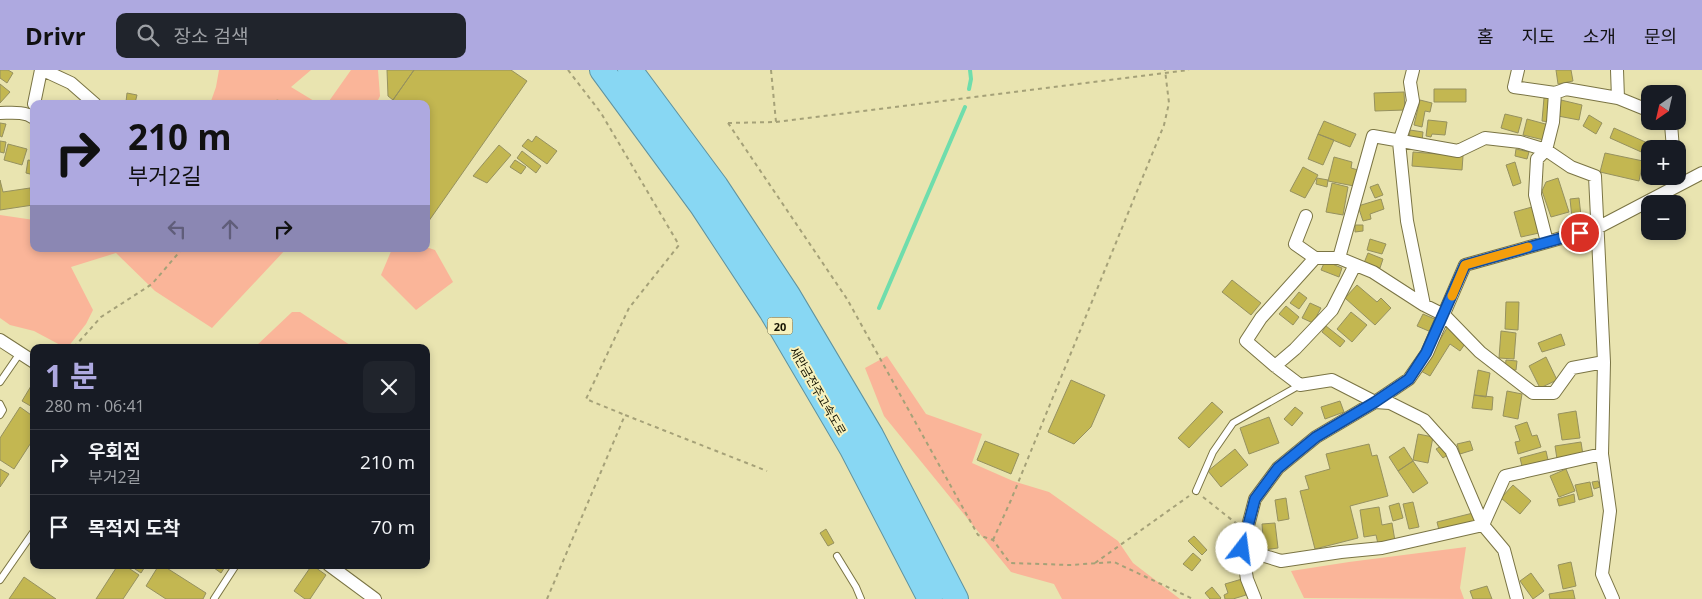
<!DOCTYPE html>
<html lang="ko">
<meta charset="utf-8">
<style>
:root{--surface:#171b24;--page:#20242c;--text:#f1f3f6;--muted:#9ea1a6;--line:#363941;--accent:#aea9e0}
body{margin:0;font-family:"Open Sans","Noto Sans KR",sans-serif;background:var(--page);color:var(--text);height:100vh;display:flex;flex-direction:column;font-size:19px;white-space:nowrap}
*{box-sizing:border-box;margin:0}
p{font-size:16px;color:var(--muted)}
.icon{flex:none;width:28px;height:28px;fill:none;stroke:currentColor;stroke-width:2;stroke-linecap:round;stroke-linejoin:round}
.map{position:relative;flex:1;overflow:hidden}
.sheet{position:absolute;left:30px;top:274px;width:400px;height:225px;display:flex;flex-direction:column;background:var(--surface);border-radius:10px;box-shadow:0 2px 8px #0003}
.sheet>*{flex:none}
.banner{position:absolute;left:30px;top:30px;width:400px;height:152px;border-radius:10px;box-shadow:0 2px 8px #0003;background:#aea9e0;color:#111;overflow:hidden}
.needle{width:32px;rotate:214deg}
.buttons{position:absolute;left:1641px;top:15px;display:grid;gap:10px}
.buttons a{display:grid;place-items:center;width:45px;height:45px;border-radius:10px;background:var(--surface);box-shadow:0 2px 8px #0003;font-size:25px}
.pin{position:absolute;display:grid;place-items:center;width:42px;height:42px;color:#fff;margin:-21px;border:2px solid #fff;border-radius:50%;box-shadow:0 1px 5px #0007}
.me{position:absolute;width:55px;margin:-28px;rotate:15deg;stroke-linejoin:round;filter:drop-shadow(0 0 4px #0008)}
.turn{display:flex;align-items:center;gap:18px;height:105px;padding:0 15px;font-size:22px}
.turn .icon{width:65px;height:65px;stroke-width:2.5}
.turn b{display:block;font-size:35px;line-height:42px}
.lanes{display:flex;align-items:center;height:48px;padding:0 15px;background:#0003;justify-content:center;gap:25px;direction:ltr}
.lanes .off{opacity:.35}
.round{display:grid;place-items:center;flex:none;width:52px;height:52px;border-radius:10px;background:var(--page)}
.head{display:flex;align-items:center;justify-content:space-between;height:85px;padding:0 15px}
h1{font-size:30px;font-weight:700;line-height:38px;color:var(--accent)}
ul{padding:0;list-style:none}
li{display:flex;align-items:center;gap:15px;height:65px;padding:0 15px;border-top:1px solid var(--line)}
li div{flex:1}
li b{display:block;font-size:19px}
li em{font-style:normal}
header{display:flex;align-items:center;gap:30px;box-sizing:border-box;height:70px;padding:0 25px;background:var(--accent);color:#111}
header strong{font-size:24px}
nav{display:flex;gap:28px;margin-inline-start:auto;font-size:18px}
.search{width:350px;height:45px;background:var(--page);display:flex;align-items:center;gap:12px;box-sizing:border-box;padding:0 18px;border-radius:10px;color:var(--muted);font-size:19px}
.map>svg:first-child{display:block}
.green{fill:#fab599}
.lines{fill:none;stroke-linecap:round;stroke-linejoin:round}
.stream{stroke:#6fddac;stroke-width:4}
.building{fill:#c3b751;stroke:#96915f}
.service-casing{stroke:#7a7444;stroke-width:8}
.minor-casing{stroke:#7a7444;stroke-width:14}
.motorway-casing{stroke:#60939f;stroke-width:26}
.path{stroke:#a5a178;stroke-width:2;stroke-dasharray:4 4;stroke-linecap:butt}
.service{stroke:#fff;stroke-width:6}
.minor{stroke:#fff;stroke-width:12}
.motorway{stroke:#88d7f3;stroke-width:24}
.route-casing{stroke:#114b97;stroke-width:12}
.route{stroke:#1a73e8;stroke-width:9}
.slow{stroke:#f59e0b;stroke-width:9}
.labels{text-anchor:middle;dominant-baseline:central;stroke-width:4;stroke-linejoin:round;paint-order:stroke}
.shield{fill:#f7f1bd;stroke:#5a563a;stroke-width:1}
.shield-label{font-size:11px;font-weight:bold;fill:#161402}
.street-label{font-size:12px;fill:#161402;stroke:#f7f1bd}
</style>
<header>
<strong>Drivr</strong>
<div class="search"><svg class="icon" aria-label="search" viewBox="0 0 24 24"><circle cx="10" cy="10" r="6"/><path d="M15 15l6 6"/></svg>장소 검색</div>
<nav><a>홈</a><a>지도</a><a>소개</a><a>문의</a></nav>
</header>
<div class="map">
<svg width="1702" height="529" viewBox="0 0 1702 529">
<rect width="100%" height="100%" fill="#e9e4b0"/>
<path class="green" d="M219 0H311L291 17 319 34H210L216 17Z
M351 0H378L380 26 376 34H327Z
M0 145 34 150V179H286L212 258 155 221 116 183 71 197 93 240 86 254 68 277H64L34 261 10 255 0 248Z
M426 177 435 180 453 212 416 240 381 205 392 179H426Z
M292 242H300L353 277H255Z
M887 286 926 344 982 364 972 393 1013 411 1049 422 1118 471 1133 493 1180 529H1062L1054 514 1011 502 884 346 865 298Z
M1466 477 1460 518 1464 529 1304 528 1291 501 1349 492Z"/>
<g class="lines">
<path class="stream" d="M969 19 971 9 970 0
M879 238 965 37"/>
</g>
<path class="building" d="M0 0H8L13 3 7 13 0 8Z
M387 0H414L393 30 388 26Z
M414 0H511L527 11 426 155V34H390Z
M1556 0H1571L1573 11 1558 14Z
M0 14 10 22 0 33Z
M1434 19H1466V32H1434Z
M1404 22 1405 40 1375 41 1374 23Z
M127 23 137 25 135 33 126 32Z
M1544 28 1552 29 1550 52 1542 51Z
M1420 30 1432 33 1430 42 1425 41 1422 57 1414 55Z
M1561 30 1582 35 1579 50 1558 46Z
M1505 44 1522 48 1518 63 1501 58Z
M1589 45 1602 53 1596 64 1583 56Z
M1527 49 1549 55 1544 70 1523 65Z
M1428 50 1447 52 1445 65 1432 64 1431 67 1426 66Z
M1324 51 1356 64 1350 77 1318 64Z
M0 53 6 54 2 67 0 66Z
M1614 58 1652 75 1648 85 1610 68Z
M1410 60 1423 62 1422 71 1409 69Z
M1318 64 1334 70 1323 95 1308 89Z
M536 66 557 81 547 94 522 76 528 69 532 72Z
M0 71 6 72 4 83 0 82Z
M8 74 27 79 22 95 4 90Z
M499 75 511 85 487 113 473 106Z
M1516 79 1529 82 1527 89 1515 86Z
M522 81 541 96 536 103 517 88Z
M1413 82 1463 86 1462 100 1412 96Z
M1605 83 1643 91 1639 111 1600 102Z
M1334 87 1352 92 1351 98 1358 100 1354 116 1328 111Z
M28 90 34 91V105L26 103Z
M515 90 526 97 521 104 510 97Z
M1515 92 1521 113 1513 116 1506 95Z
M1303 97 1318 105 1305 128 1290 121Z
M1317 108 1328 110 1327 117 1316 114Z
M1558 108 1569 142 1551 147 1542 121 1546 112Z
M0 110 3 122 30 118 33 135 0 140Z
M1332 113 1348 117 1343 145 1326 142Z
M1378 114 1383 125 1375 128 1370 117Z
M1579 128 1581 146 1572 148 1570 129Z
M1381 129 1384 139 1370 144 1371 149 1363 151 1358 136Z
M1532 137 1539 163 1521 167 1514 142Z
M1355 155H1363V161L1355 162Z
M1370 169 1386 174 1382 184 1367 180Z
M1368 183 1383 189 1380 198 1364 193Z
M1325 191 1342 198 1339 207 1321 200Z
M1232 210 1261 233 1251 245 1222 222Z
M1357 215 1377 232 1381 228 1391 238 1375 255 1345 228Z
M1299 222 1307 228 1299 239 1290 233Z
M1506 232H1519L1518 260 1505 259Z
M1310 233 1321 238 1313 253 1302 248Z
M1286 236 1299 247 1293 255 1279 244Z
M1351 242 1367 255 1352 272 1337 259Z
M1423 244 1437 250 1431 262 1417 256Z
M1326 256 1345 271 1340 277 1322 262Z
M1447 258 1467 271 1460 281 1450 274 1430 306 1421 301Z
M1501 261 1516 263 1514 289 1499 288Z
M1561 264 1565 275 1542 282 1538 273Z
M1546 287 1557 310 1540 318 1529 296Z
M1506 290 1517 291 1516 300 1505 299Z
M1478 300 1490 303 1486 327 1474 325Z
M1071 310 1105 325 1091 357 1074 374 1048 362Z
M31 316 34 317V338L22 331Z
M1507 321 1522 324 1518 349 1503 346Z
M1474 325 1493 327 1492 340 1472 338Z
M1340 331 1344 342 1325 349 1321 337Z
M1212 332 1223 342 1189 378 1178 368Z
M20 337 34 347V368L14 399 0 390V368Z
M1295 337 1303 343 1292 356 1284 349Z
M1576 341 1580 368 1562 370 1558 344Z
M1269 347 1279 373 1249 384 1240 358Z
M1527 352 1532 366 1537 365 1541 377 1518 384 1515 372 1520 371 1515 356Z
M1418 364 1433 367 1428 393 1413 390Z
M985 371 1019 384 1011 404 977 390Z
M1470 371 1473 380 1460 384 1457 374Z
M1581 372 1583 385 1557 389 1555 376Z
M1369 374 1372 386 1377 385 1388 426 1350 436 1358 468 1315 479 1300 421 1309 419 1305 406 1330 399 1326 384Z
M1443 375 1449 384 1443 388 1436 379Z
M1404 377 1413 391 1398 401 1389 387Z
M1235 379 1248 395 1221 417 1208 401Z
M1546 381 1548 390 1522 396 1520 388Z
M1413 391 1428 413 1413 423 1398 401Z
M0 399 9 404 0 417Z
M1566 399 1575 421 1559 427 1550 406Z
M1598 411 1600 417 1594 419 1592 412Z
M1590 412 1593 426 1579 430 1575 415Z
M1513 415 1531 431 1520 444 1501 428Z
M1574 424 1575 432 1559 436 1557 429Z
M1286 428 1289 449 1278 451 1275 430Z
M1413 432 1419 457 1409 459 1403 434Z
M1399 433 1403 448 1393 451 1389 436Z
M1379 437 1382 455 1392 453 1395 471 1378 474 1376 465 1364 467 1360 440Z
M1473 443 1475 452 1439 460 1437 452Z
M1275 453 1278 478 1264 480 1262 454Z
M826 459 834 473 828 476 820 463Z
M1194 466 1207 480 1202 485 1188 471Z
M1237 480 1238 496H1232L1231 481Z
M1193 483 1201 490 1192 501 1183 494Z
M1571 492 1576 516 1563 519 1558 495Z
M118 495H124L139 505 123 529H96Z
M129 495H146L141 503Z
M159 495H162L206 523 203 529H166L146 516Z
M210 495H226L221 503Z
M312 495 326 505 310 529H305L294 521Z
M1531 503 1544 521 1533 529 1520 511Z
M24 507 56 529H9Z
M1242 509 1246 525 1233 529H1225L1224 525 1228 523 1225 514Z
M1487 516 1492 529H1473L1470 521Z
M1212 517 1221 528 1220 529H1210L1205 523Z
M1573 520 1575 529H1550L1549 524Z"/>
<g class="lines">
<g class="service-casing">
<path id="service" d="M0 312 20 283
M0 334 3 340 0 345
M1196 421 1213 382 1233 353 1300 315
M837 486 856 517 861 529
M0 510 34 461
M214 529 236 495"/>
</g>
<g class="minor-casing">
<path id="minor" d="M43 0 71 13 95 34
M1413 0 1410 12 1413 31 1399 72 1407 151 1424 235
M1518 0 1514 17 1555 23 1566 19 1618 28
M1617 0 1618 28 1650 41
M34 34 41 0
M0 43C11 43 24 41 34 48
M1667 51 1671 54 1673 79
M1306 146 1295 174 1315 188H1339L1373 202 1424 235 1444 245 1480 282 1533 323H1554L1572 298 1604 292
M1547 172 1535 125 1537 89 1546 80 1553 52 1555 23
M1339 188 1373 66 1458 81 1485 68 1520 72 1546 80 1571 97 1595 106 1604 292 1602 384 1610 441 1602 504 1613 529
M0 270 34 292
M1275 296 1295 279 1332 240 1355 195
M1242 479 1281 491 1341 482 1382 478 1483 455 1451 380 1424 350 1390 333 1375 332 1332 310 1300 315 1275 296 1246 271 1261 248 1315 188
M329 495 375 529
M1255 529 1247 509 1242 479 1255 429 1278 398 1316 367 1375 332 1409 309 1427 283 1465 195 1597 158 1702 103
M1517 529 1504 480 1483 455 1505 406 1602 384"/>
</g>
<g class="motorway-casing">
<path id="motorway" d="M602 0 702 136 771 241 852 379 930 529
M630 0 716 116 788 225 871 365 956 529"/>
</g>
<path class="path" d="M568 0 601 43 679 175 629 238 586 329 625 345
M771 0 776 52
M270 34 275 30 290 34
M728 53 847 229 978 465 993 470 1010 493 1070 495 1114 492 1193 529
M728 53 776 52 1189 0
M76 278V275L101 247 152 214 182 179
M1203 427 1237 454
M993 470 1011 430 1164 55 1169 33 1165 0
M1095 493 1189 426
M547 529 625 345 767 401"/>
<use href="#service" class="service"/>
<use href="#minor" class="minor"/>
<use href="#motorway" class="motorway"/>
</g>
<g class="lines">
<g class="route-casing">
<path id="route" d="M1242 479 1255 429 1278 398 1316 367 1375 332 1409 309 1426 283 1465 195 1580 163"/>
</g>
<use href="#route" class="route"/>
<path class="slow" d="M1452 226 1465 195 1528 177"/>
</g>
<g class="labels">
<rect class="shield" x="767.5" y="247.5" width="25" height="17" rx="4"/>
<g class="shield-label">
<text x="780" y="256">20</text>
</g>
<g class="street-label">
<text transform="translate(818 321) rotate(60)">새만금전주고속도로</text>
</g>
</g>
</svg>
<div class="buttons">
<a><svg class="needle" viewBox="-14 -14 28 28"><path d="M0-13l5 13h-10z" fill="#e53935"/><path d="M0 13l5-13h-10z" fill="#9ea1a6"/></svg></a>
<a>+</a>
<a>−</a>
</div>
<div class="pin" style="left:1580px;top:163px;background:#d93025"><svg class="icon" aria-label="arrive" viewBox="0 0 24 24"><path d="M6 21V4h12l-3 4 3 4H6"/></svg></div>
<svg class="me" style="left:1242px;top:479px" viewBox="-20 -20 40 40"><circle r="19" fill="#fff"/><path d="M0-13L10 11 0 6-10 11z" fill="#1a73e8"/></svg>
<div class="banner">
<div class="turn"><svg class="icon" aria-label="right" viewBox="0 0 24 24"><path d="M7 20v-9h11M14 6l5 5-5 5"/></svg><div><b>210 m</b>부거2길</div></div>
<div class="lanes"><svg class="icon off" aria-label="left" viewBox="0 0 24 24"><path d="M17 20v-9H6M10 6l-5 5 5 5"/></svg><svg class="icon off" aria-label="ahead" viewBox="0 0 24 24"><path d="M12 20V5M6 11l6-6 6 6"/></svg><svg class="icon" aria-label="right" viewBox="0 0 24 24"><path d="M7 20v-9h11M14 6l5 5-5 5"/></svg></div>
</div>
<section class="sheet">
<div class="head"><div><h1>1 분</h1><p>280 m · 06:41</p></div><a class="round"><svg class="icon" aria-label="close" viewBox="0 0 24 24"><path d="M6 6l12 12M18 6L6 18"/></svg></a></div>
<ul>
<li><svg class="icon" aria-label="right" viewBox="0 0 24 24"><path d="M7 20v-9h11M14 6l5 5-5 5"/></svg><div><b>우회전</b><p>부거2길</p></div><em>210 m</em></li>
<li><svg class="icon" aria-label="arrive" viewBox="0 0 24 24"><path d="M6 21V4h12l-3 4 3 4H6"/></svg><div><b>목적지 도착</b></div><em>70 m</em></li>
</ul>
</section>
</div>
